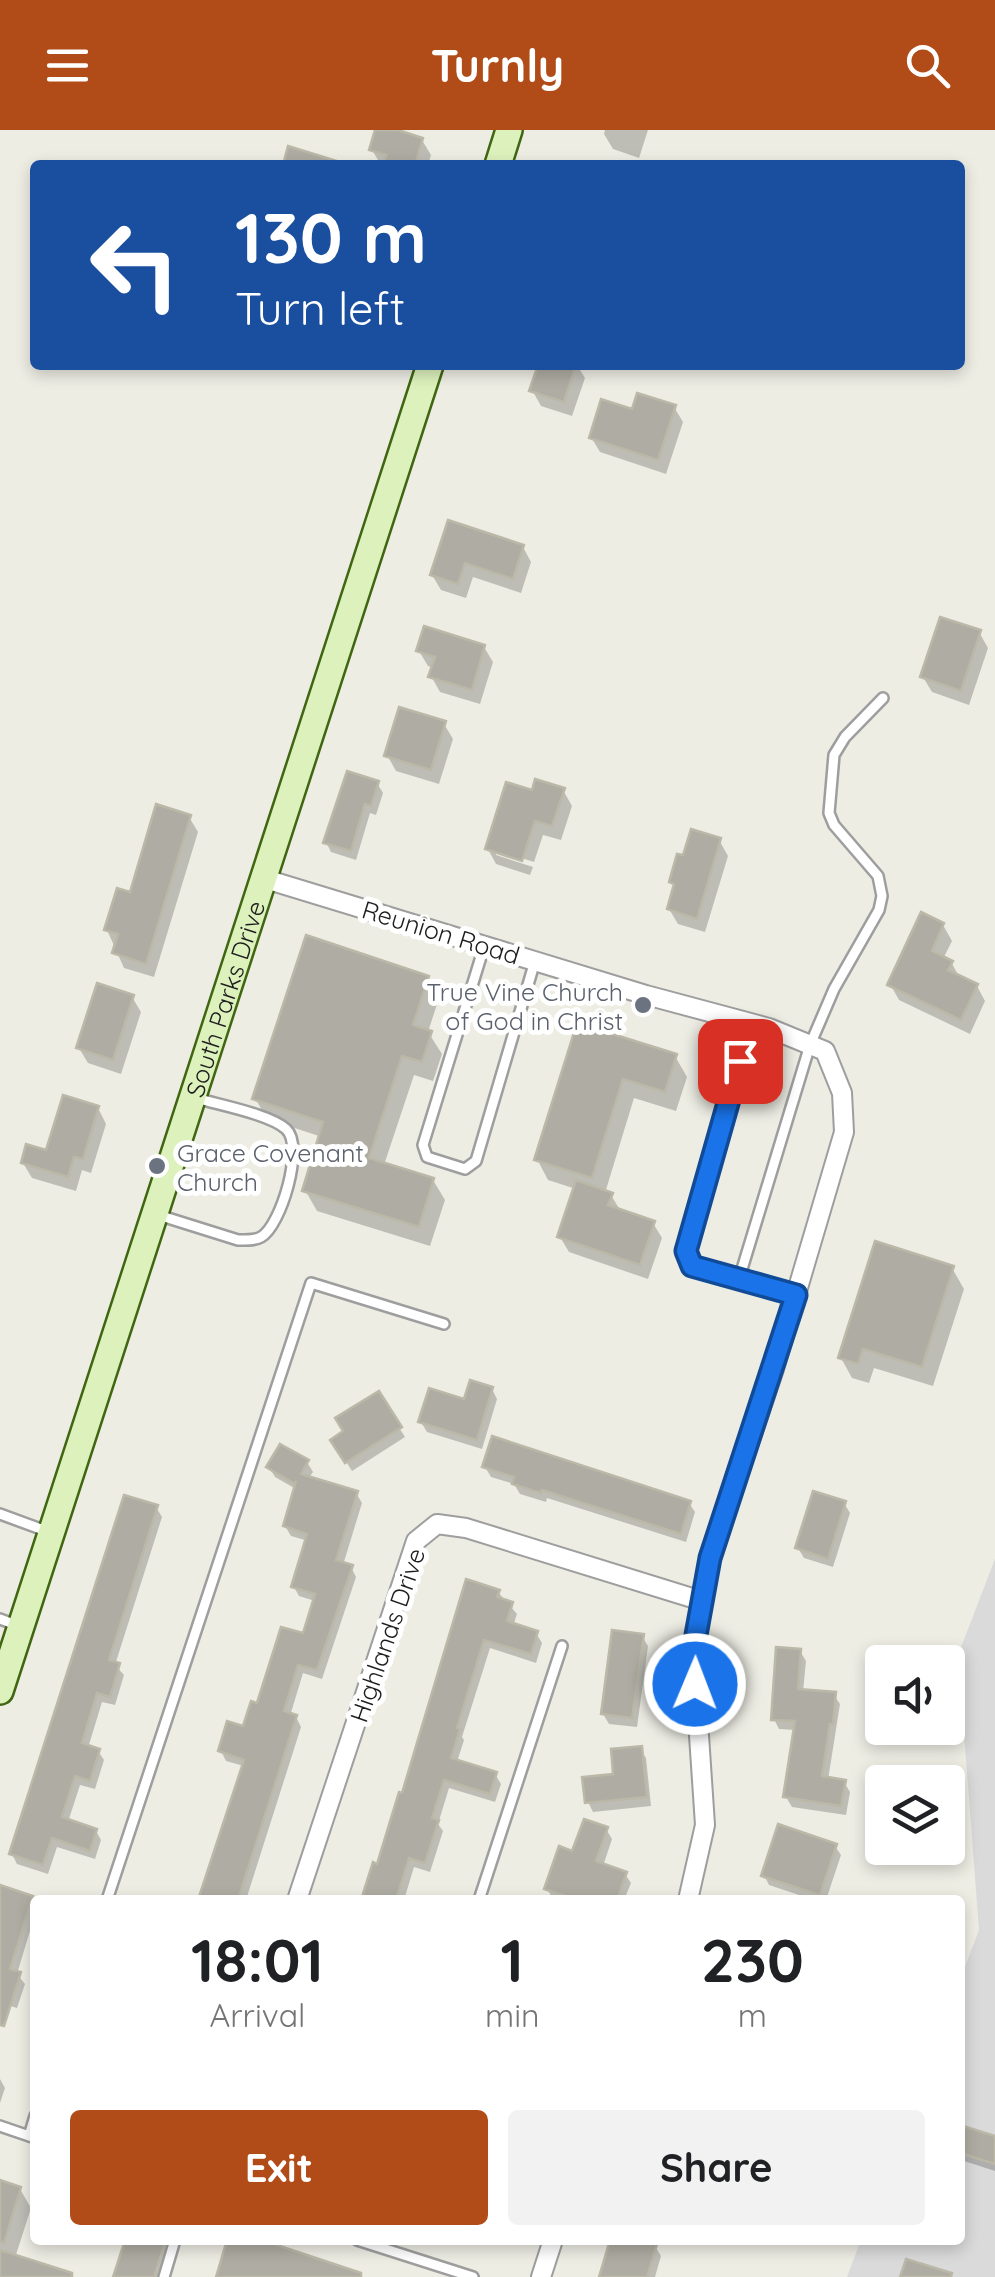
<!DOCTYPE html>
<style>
:root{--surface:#fff;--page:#f2f2f2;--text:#202124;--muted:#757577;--accent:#b14c18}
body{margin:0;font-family:Quicksand,sans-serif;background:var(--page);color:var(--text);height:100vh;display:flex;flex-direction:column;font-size:38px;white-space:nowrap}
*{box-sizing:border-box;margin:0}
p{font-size:32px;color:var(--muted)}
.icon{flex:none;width:55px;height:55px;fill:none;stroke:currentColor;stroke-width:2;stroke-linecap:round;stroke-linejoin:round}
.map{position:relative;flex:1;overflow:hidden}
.side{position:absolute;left:30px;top:1765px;width:935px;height:350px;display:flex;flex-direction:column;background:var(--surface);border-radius:10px;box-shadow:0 5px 15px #0003}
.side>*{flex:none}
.banner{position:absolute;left:30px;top:30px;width:935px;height:210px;border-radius:10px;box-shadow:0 5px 15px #0003;background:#1a4fa0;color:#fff;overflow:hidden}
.fabs{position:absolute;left:865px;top:1515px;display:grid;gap:20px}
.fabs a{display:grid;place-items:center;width:100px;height:100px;border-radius:10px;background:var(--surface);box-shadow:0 5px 15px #0003;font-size:50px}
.pin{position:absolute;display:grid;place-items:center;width:85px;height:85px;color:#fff;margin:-42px;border-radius:20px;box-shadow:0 5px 15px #0006}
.me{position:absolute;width:110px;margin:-55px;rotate:1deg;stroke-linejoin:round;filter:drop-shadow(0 0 8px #0008)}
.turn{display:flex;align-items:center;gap:35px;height:210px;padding:0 40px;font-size:45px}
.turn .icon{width:130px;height:130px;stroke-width:2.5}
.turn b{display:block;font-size:70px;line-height:85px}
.eta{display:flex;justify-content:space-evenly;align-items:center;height:170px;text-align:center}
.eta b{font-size:60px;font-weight:700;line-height:70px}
.button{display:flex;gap:20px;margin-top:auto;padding:20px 40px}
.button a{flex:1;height:115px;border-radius:10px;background:var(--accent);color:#fff;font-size:40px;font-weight:700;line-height:115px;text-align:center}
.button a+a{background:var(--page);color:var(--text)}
header{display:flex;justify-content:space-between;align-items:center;height:130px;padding:0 40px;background:var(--accent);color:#fff;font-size:45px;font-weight:700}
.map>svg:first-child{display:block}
.residential{fill:#dbdada}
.shadow{fill:#0003}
.building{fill:#afaca3;stroke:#bcb8a8;stroke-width:2.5}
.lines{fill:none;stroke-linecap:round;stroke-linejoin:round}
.lane-casing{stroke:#9e9e9e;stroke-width:14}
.street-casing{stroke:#9e9e9e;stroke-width:22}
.secondary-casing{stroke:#406612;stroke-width:30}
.lane{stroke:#fff;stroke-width:9}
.street{stroke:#fff;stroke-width:18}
.secondary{stroke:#ddf1bd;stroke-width:25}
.route-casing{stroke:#114b97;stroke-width:25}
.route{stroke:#1a73e8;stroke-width:18}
.worship-dot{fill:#6b7280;stroke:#fff;stroke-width:4}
.labels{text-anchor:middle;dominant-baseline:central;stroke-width:10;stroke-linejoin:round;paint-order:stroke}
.street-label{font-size:25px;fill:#1d1d1d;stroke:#fff}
.worship-label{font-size:25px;fill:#5b616d;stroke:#fff;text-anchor:end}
</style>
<header><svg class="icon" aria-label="menu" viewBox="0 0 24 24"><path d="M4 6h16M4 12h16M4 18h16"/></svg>Turnly<svg class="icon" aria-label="search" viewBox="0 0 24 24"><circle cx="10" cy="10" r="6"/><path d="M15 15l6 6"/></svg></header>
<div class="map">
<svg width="995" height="2147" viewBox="0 0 995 2147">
<rect width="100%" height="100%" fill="#edede4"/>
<path class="residential" d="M995 1429V2147H847L861 2110H960V1850L979 1800 958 1525Z"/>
<path class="shadow" d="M378 0H389L422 10 431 25 428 35H381L372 20Z
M605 0H648L639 28 613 19 604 4Z
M540 235H577L585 248 572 286 541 276 532 260Z
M674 277 683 292 666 344 600 322 591 307 634 283Z
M449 393 523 417 531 432 521 463 473 447 466 468 441 460 432 445Z
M979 502 988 518 969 575 932 562 923 547Z
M484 517 493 532 480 574 440 562 431 546 434 538 428 536 419 521Z
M444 594 453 609 439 654 396 641 387 625Z
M377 653 383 663 376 685 370 683 356 730 331 722 326 712Z
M563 660 572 676 561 710 543 705 534 732 496 720V725L533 737 530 745 496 734 488 719 533 663Z
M189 687 198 702 154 847 124 838 107 800Z
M719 710 728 726 705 802 678 794 669 779 676 759 671 752 685 728Z
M943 795 952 811 943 829 951 832 960 848 977 856 985 871 970 904 899 870 890 854Z
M427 848 439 868 428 902 442 924 433 951 414 945 384 1035 433 1050 445 1070 430 1116 317 1081 305 1060 322 1007 267 989 255 968Z
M132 867 141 882 121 944 88 933 79 918Z
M579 896 675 926 687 947 676 981 634 968 605 1063 611 1065 620 1080 653 1093 662 1108 648 1149 569 1122 560 1107 576 1059 548 1050 537 1029Z
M98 978 106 994 91 1043 82 1040 76 1061 32 1048 23 1033 48 1023Z
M952 1138 964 1159 933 1256 874 1238 869 1253 852 1248 841 1228Z
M492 1259 497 1269 482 1319 427 1302 421 1292Z
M378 1264 405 1307 352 1341 333 1311 346 1302Z
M307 1332 313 1342 308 1349 356 1363 362 1373 343 1435 351 1437 356 1447 322 1549 303 1543 290 1586 296 1587 301 1597 246 1770H201L244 1636 226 1631 221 1621 244 1599 305 1507 315 1471 299 1466 294 1457 308 1411 291 1406 285 1396 296 1359 275 1347 269 1337Z
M485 1337 689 1373 695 1382 686 1412 547 1368 546 1372 520 1364 514 1354 491 1347Z
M844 1373 850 1383 833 1437 804 1428 798 1418Z
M156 1377 162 1387 115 1535 124 1545 115 1575 102 1572 88 1618 98 1621 104 1630 95 1659 80 1655 68 1692 96 1701 101 1710 95 1729 57 1717 48 1744 17 1734 12 1724Z
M498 1462 517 1484 513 1496 536 1503 542 1513 536 1533 490 1518 462 1607 464 1610 457 1632 495 1644 501 1654 495 1672 449 1658 438 1694 443 1701 430 1742 414 1737 404 1770H363L379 1737 404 1666Z
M642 1506 648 1516 637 1597 609 1594 603 1584Z
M800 1521 806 1531 803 1562 834 1565 840 1574 828 1650 844 1652 850 1662 846 1685 792 1677 786 1667 796 1600 779 1599 774 1589Z
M640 1619 646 1628 651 1676 593 1682 588 1672Z
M606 1699 612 1709 603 1736 625 1744 631 1753 624 1770 552 1768 547 1758 574 1724Z
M835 1716 841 1725 826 1770H814L769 1755 764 1745Z
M0 1758 31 1768 35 1774V1784L17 1844 25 1854 17 1878 0 1873Z
M0 1949 5 1958 0 1973Z
M995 2008V2041L964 2031 960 2015Z
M0 2053 20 2059 31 2078 15 2128 59 2147H0Z
M127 2110H172L178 2121 170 2147H115Z
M613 2110H634L655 2116 661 2126 655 2147H601Z"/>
<path class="building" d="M375 0H398L423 8 415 35H383L386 25 369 20Z
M288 16 337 31 336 35H283Z
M538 235H576L564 272 529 261Z
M637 263 676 275 658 330 589 308 601 269 632 279Z
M448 390 524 415 513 449 465 433 458 454 430 445Z
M940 487 981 500 961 561 920 547Z
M424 496 485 515 472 560 428 547 435 527 416 521Z
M399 577 446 591 431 640 384 626Z
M347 641 379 651 371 676 365 674 351 721 323 713Z
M535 649 565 658 552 696 535 691 522 731 485 719 506 652 532 660Z
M156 674 191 685 146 834 112 823 118 804 104 800 117 758 130 762Z
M691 699 721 708 697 789 667 779 674 754 669 752 677 724 683 725Z
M921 782 944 793 932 821 953 831 948 840 978 854 961 890 887 855Z
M306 805 429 846 413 895 432 901 422 932 402 926 369 1028 434 1048 419 1097 302 1061 323 992 252 969Z
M97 853 134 865 113 930 76 918Z
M577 893 677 924 665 962 623 949 592 1048 534 1030Z
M63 965 99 976 83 1029 74 1027 68 1047 21 1033 26 1014 46 1020Z
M576 1050 613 1063 608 1075 655 1091 640 1135 557 1107Z
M875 1111 954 1136 922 1237 863 1219 858 1234 838 1228Z
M470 1250 493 1257 477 1310 418 1292 429 1258 464 1269Z
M379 1261 402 1297 345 1333 330 1310 343 1301 335 1288Z
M492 1306 691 1371 681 1404 542 1360 541 1363 512 1354 514 1347 482 1337Z
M280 1314 309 1330 301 1344 358 1361 336 1430 353 1435 317 1540 298 1535 284 1581 297 1585 238 1770H198L244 1630 218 1621 227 1591 243 1596 251 1571 257 1573 281 1497 303 1503 315 1464 291 1457 307 1404 283 1396 296 1351 295 1354 266 1337Z
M813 1361 846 1371 828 1429 795 1418Z
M124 1365 158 1375 109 1530 120 1533 110 1567 97 1563 82 1613 100 1619 90 1651 75 1646 62 1687 97 1699 90 1721 52 1708 43 1735 9 1724Z
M466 1449 500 1460 497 1467 513 1472 507 1491 538 1501 531 1524 484 1510 457 1598 460 1599 451 1628 497 1642 490 1664 444 1650 432 1688 439 1690 425 1733 409 1728 396 1770H361L373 1732 377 1734 399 1662 402 1663Z
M612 1500 644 1504 632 1588 601 1584Z
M776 1517 801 1519 798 1559 836 1562 833 1594H830L822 1646 846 1650 841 1676 783 1667 795 1591 771 1590Z
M642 1616 647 1667 585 1673 582 1647 613 1644 611 1619Z
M584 1689 608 1697 596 1731 627 1742 617 1770H577L544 1759 559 1716 572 1721Z
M778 1694 837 1714 820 1765 761 1746Z
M0 1755 33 1766 10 1839 21 1842 4 1896 0 1895Z
M960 1995 995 2006V2034L960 2023Z
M0 2050 21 2057 4 2113 0 2112Z
M125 2110H166L154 2147H113Z
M227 2110H262L361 2143V2147H216Z
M610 2110H643L657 2114 647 2147H599Z
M0 2120 72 2143V2147H0Z
M906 2129 952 2143 951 2147H900Z"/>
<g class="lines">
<g class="lane-casing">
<path id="lane" d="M484 817 423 1015 427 1027 465 1039 476 1031 535 831
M751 893 686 1121 692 1136 796 1165
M155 1084 238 1110C246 1110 254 1111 261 1107 281 1096 305 1016 286 999 269 984 219 975 196 968
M739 1149 810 915 834 859 879 780 882 766 878 746 834 695 829 683 834 625 845 607 883 568
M0 1384 49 1402
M0 1489 19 1496
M107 1770 311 1153 444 1194
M479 1770 562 1516
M0 1996 35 2008
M29 2006 35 1986
M357 2110 473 2147
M164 2147 175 2110"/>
</g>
<g class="street-casing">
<path id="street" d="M262 748 646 865 769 898 825 921 842 963 844 1002 774 1239 710 1428 693 1516 705 1695 688 1770
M297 1770 416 1411 437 1394 466 1398 702 1471
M541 2147 553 2110"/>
</g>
<g class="secondary-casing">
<g id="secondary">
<path d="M498 35 509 0"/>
<path id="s1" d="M0 1561 430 235"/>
</g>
</g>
<use href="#lane" class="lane"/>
<use href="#street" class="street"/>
<use href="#secondary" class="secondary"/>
</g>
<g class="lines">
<g class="route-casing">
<path id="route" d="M695 1554 694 1516 710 1428 796 1165 692 1136 686 1121 740 931"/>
</g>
<use href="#route" class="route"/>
</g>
<g class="worship-dot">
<circle cx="643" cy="875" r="10"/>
<circle cx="157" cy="1036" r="10"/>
</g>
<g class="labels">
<g class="street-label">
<text transform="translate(441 802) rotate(17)">Reunion Road</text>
<text stroke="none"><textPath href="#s1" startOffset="728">South Parks Drive</textPath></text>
<text transform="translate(387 1505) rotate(-71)">Highlands Drive</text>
</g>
<g class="worship-label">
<text x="623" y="861">True Vine Church<tspan x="623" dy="29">of God in Christ</tspan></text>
<text x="177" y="1022" text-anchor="start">Grace Covenant<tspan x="177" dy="29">Church</tspan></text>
</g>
</g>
</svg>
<div class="fabs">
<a><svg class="icon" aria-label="sound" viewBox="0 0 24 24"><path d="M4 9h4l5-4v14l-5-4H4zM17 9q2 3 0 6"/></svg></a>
<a><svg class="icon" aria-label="layers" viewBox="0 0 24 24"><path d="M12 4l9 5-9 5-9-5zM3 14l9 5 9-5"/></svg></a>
</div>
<div class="pin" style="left:740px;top:931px;background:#d93025"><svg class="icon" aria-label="arrive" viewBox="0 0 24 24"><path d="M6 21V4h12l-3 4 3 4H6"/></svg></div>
<svg class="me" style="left:695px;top:1554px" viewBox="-20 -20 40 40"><circle r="17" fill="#1a73e8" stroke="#fff" stroke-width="3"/><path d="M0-11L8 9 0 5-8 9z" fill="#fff"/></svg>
<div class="banner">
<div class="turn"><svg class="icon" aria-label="left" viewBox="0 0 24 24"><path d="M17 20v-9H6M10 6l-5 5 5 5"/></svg><div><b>130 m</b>Turn left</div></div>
</div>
<section class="side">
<div class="eta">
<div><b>18:01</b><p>Arrival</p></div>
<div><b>1</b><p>min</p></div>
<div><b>230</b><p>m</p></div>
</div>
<div class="button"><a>Exit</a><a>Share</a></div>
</section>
</div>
